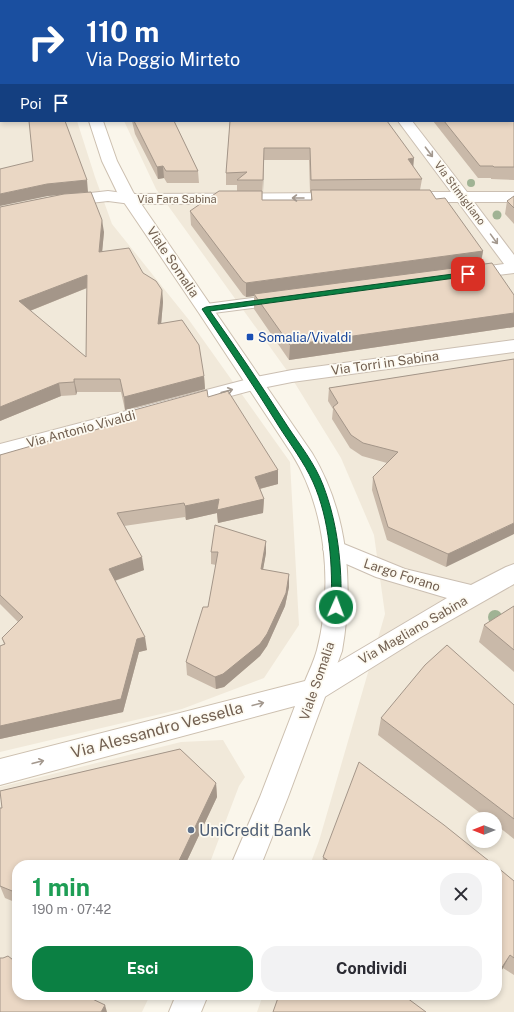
<!DOCTYPE html>
<html lang="it">
<meta charset="utf-8">
<style>
:root{--surface:#fff;--page:#f2f2f3;--text:#2b2b33;--muted:#7c7c81;--accent:#0b8043}
body{margin:0;font-family:"Public Sans",sans-serif;background:var(--page);color:var(--text);height:100vh;display:flex;flex-direction:column;font-size:15px;white-space:nowrap}
*{box-sizing:border-box;margin:0}
p{font-size:13px;color:var(--muted)}
.icon{flex:none;width:22px;height:22px;fill:none;stroke:currentColor;stroke-width:2;stroke-linecap:round;stroke-linejoin:round}
.map{position:relative;flex:1;overflow:hidden}
.drawer{position:absolute;left:12px;top:860px;width:490px;height:140px;display:flex;flex-direction:column;background:var(--surface);border-radius:16px;box-shadow:0 2px 6px #0003}
.drawer>*{flex:none}
.banner{position:absolute;left:0px;top:0px;width:514px;height:122px;box-shadow:0 2px 6px #0003;background:#1a4fa0;color:#fff;overflow:hidden}
.needle{width:26px;rotate:270deg}
.buttons{position:absolute;left:466px;top:812px;display:grid;gap:8px}
.buttons a{display:grid;place-items:center;width:36px;height:36px;border-radius:50%;background:var(--surface);box-shadow:0 2px 6px #0003;font-size:20px}
.pin{position:absolute;display:grid;place-items:center;width:34px;height:34px;color:#fff;margin:-17px;border-radius:8px;box-shadow:0 2px 6px #0006}
.me{position:absolute;width:44px;margin:-22px;rotate:2deg;stroke-linejoin:round;filter:drop-shadow(0 0 3px #0008)}
.turn{display:flex;align-items:center;gap:14px;height:84px;padding:0 20px;font-size:18px}
.turn .icon{width:52px;height:52px;stroke-width:2.5}
.turn b{display:block;font-size:28px;line-height:34px}
.then{display:flex;align-items:center;height:38px;padding:0 20px;background:#0003;gap:8px;font-size:15px}
.round{display:grid;place-items:center;flex:none;width:42px;height:42px;border-radius:16px;background:var(--page)}
.headline{display:flex;align-items:center;justify-content:space-between;height:68px;padding:0 20px}
h1{font-size:24px;font-weight:700;line-height:30px;color:#1e9e55}
.primary-button{display:flex;gap:8px;margin-top:auto;padding:8px 20px}
.primary-button a{flex:1;height:46px;border-radius:16px;background:var(--accent);color:#fff;font-size:16px;font-weight:700;line-height:46px;text-align:center}
.primary-button a+a{background:var(--page);color:var(--text)}
.map>svg:first-child{display:block}
.residential{fill:#f1e9da;fill-rule:evenodd}
.lines{fill:none;stroke-linecap:round;stroke-linejoin:round}
.minor-casing{stroke:#cbbfb2;stroke-width:2}
.secondary-casing{stroke:#cdc0b0;stroke-width:2}
.minor{fill:#fff;fill-rule:evenodd}
.secondary{fill:#fff;fill-rule:evenodd}
.tree{fill:#a0b394}
.wall{fill:#c9b9a9;fill-rule:evenodd}
.shaded-wall{fill:#a49689}
.building{fill:#ead7c4;stroke:#a49689;fill-rule:evenodd}
.oneway{stroke:#a3988e}
.route{fill:#0b8043;stroke:#07532c}
.transit-dot{fill:#1a4fb4;stroke:#fdfaf1;stroke-width:1.5}
.service-dot{fill:#5c6f8a;stroke:#fdfaf1;stroke-width:1.5}
.labels{text-anchor:middle;dominant-baseline:central;stroke-width:3.5;stroke-linejoin:round;paint-order:stroke}
.far-street-label{font-size:11px;fill:#726051;stroke:#fdfaf1}
.street-label{font-size:13px;fill:#726051;stroke:#fdfaf1}
.transit-label{font-size:13px;fill:#164399;stroke:#fdfaf1;text-anchor:start}
.near-street-label{font-size:16px;fill:#726051;stroke:#fdfaf1}
.near-service-label{font-size:16px;fill:#4e5e75;stroke:#fdfaf1;text-anchor:start}
</style>
<div class="map">
<svg width="514" height="1012" viewBox="0 0 514 1012">
<rect width="100%" height="100%" fill="#faf6eb"/>
<path class="residential" d="M0 0H74L1 1V121H77L95 177 112 224 189 320 290 462 299 625 264 678 182 709 0 752Z
M147 0H514V1012H257L263 995H497V865H310L319 841 385 614 374 535 341 458 288 372 156 189 124 121H513V1H147ZM473 819H495V841H473Z
M223 740 245 777 239 786 209 865H17V995H150L142 1012H0V787L181 742Z"/>
<g class="lines">
<g class="minor-casing">
<path id="minor" d="M81 0H93V1H81Z
M308 0H320L321 1H309Z
M513 4H514V11H513Z
M398 121H412L467 192H514V202H474L514 255V273L466 279 460 278 457 274 460 270 504 264 458 202H405L400 200 397 197 400 194 405 192H451Z
M108 191 131 194 341 193 346 195 349 198 346 201 341 203 131 204 108 201 64 206 59 204 56 201 59 198 64 196Z
M284 294 290 295 293 299 290 303 206 314 200 313 197 309 200 305 206 304Z
M514 340V352L292 382 257 389 0 458V444L256 377 292 370Z
M334 540 405 569 471 585 506 567 514 564V584L421 637 323 698 314 701 305 698 301 690 305 682 447 598 376 577 326 555 323 549 326 543Z"/>
</g>
<g class="secondary-casing">
<path id="secondary" d="M120 0H132L119 1Z
M89 121H103L117 161 133 192 312 453C348 513 354 583 342 651L288 797 261 865H231L260 797 295 706 0 785V759L305 681C309 671 314 661 317 650 333 588 327 510 292 454L199 313 117 192 102 161Z
M176 995H208L201 1012H169Z"/>
</g>
<use href="#minor" class="minor"/>
<use href="#secondary" class="secondary"/>
</g>
<g class="tree">
<circle cx="471" cy="183" r="4"/>
<circle cx="497" cy="215" r="4.5"/>
<circle cx="495" cy="617" r="7"/>
</g>
<path class="wall" d="M0 0 1 1V100H0Z
M340 0H504L505 1H341Z
M514 18V180L491 179V178H478L433 121H513Z
M132 121H174L198 171 199 183H167L164 178 158 179 135 134Z
M230 121 413 167 422 179 420 190 436 199 483 251 481 265 514 327 289 360 254 309V296L246 297 243 295 191 225 190 211 237 191V185H226V173ZM264 160H309L310 192H311V200H262Z
M0 169 88 192 64 194 104 232 102 251 143 273 162 290 163 302 161 324 204 376 205 389 125 410 121 392H77L76 395 61 396 0 421V207L63 194 48 196ZM87 288 86 357 30 311Z
M514 196V224L505 214 507 201Z
M514 359 446 567 387 540 372 490 373 477 387 463 362 456 350 448 332 419 333 409 328 401 329 388Z
M208 397 278 470V484L260 489 264 499 263 513 218 523 217 513 186 520 185 517 124 526 144 570 115 581 147 650 139 652 123 712 0 739V646L4 644 2 638 18 622 0 604V455L60 440 128 420 127 412Z
M266 541V553L263 569 289 587 285 606 267 646 260 656 224 687 216 689 187 675 186 662 208 607 216 565 211 564V552Z
M514 606V672L479 642 484 625Z
M514 705V839L495 824V819H488L378 735 381 718Z
M180 749 216 783 217 797 185 865H17V903L5 898 0 886V808H2L0 791Z
M323 857 494 865H322Z
M497 867 514 881V975L503 968 497 978Z"/>
<path class="shaded-wall" d="M58 0H66V1H57Z
M264 148V160L263 192V180Z
M414 158 413 170 408 159Z
M163 166 164 178 158 179 157 167Z
M87 180 88 192 48 196 0 206V194L47 184Z
M102 220 104 232 101 264 99 252Z
M483 251 480 266 254 294V296L246 297V283Z
M87 275 89 287 22 314 19 301Z
M162 290 163 302 160 337 158 324Z
M514 313V327L289 360 290 345Z
M204 376 205 389 125 410 124 397Z
M74 379 77 392 76 395 74 382Z
M59 383 61 396 0 421V407Z
M278 470V484L255 490V477Z
M219 499H264L263 513 218 523 217 513 186 520 185 506Z
M514 523V534L446 567 448 554Z
M266 541V553L261 581V569Z
M142 557 144 570 111 582 109 569Z
M289 574V587L285 606 267 646 260 656 224 687 216 689 215 677Z
M145 637 147 650 139 652 123 712 0 739V726L137 639Z
M216 783 217 797 185 865H177Z
M510 955 503 968 497 978V975Z
M105 1005 107 1012H101Z"/>
<path class="building" d="M0 0H58L57 1H1V87H0Z
M147 0H300L301 1H147Z
M349 0H504L505 1H349Z
M513 16 514 18V167H494L493 166H480L444 121H513Z
M29 121H65L87 180 47 184 0 194V169L33 161Z
M134 121H174L198 171H166L163 166 157 167Z
M230 121H387L414 158 408 159 422 179 311 180 310 148H264L263 180H237L247 172 226 173Z
M311 190H430L436 199 445 198 483 251 246 283 243 281 190 211 219 191H262V200H312Z
M91 192 102 220 99 252 129 248 143 273 156 281 162 290 158 324 182 320 199 345 204 376 124 397 120 379H74V382L59 383 0 407V207L64 194ZM87 275 86 357 19 301Z
M514 196V208L507 201Z
M492 263 514 295V313L290 345 254 294Z
M514 359V523L448 554 388 527 373 477 398 452 363 443 351 435 333 407 338 403 329 388Z
M207 390 208 397 228 391 278 470 255 477 264 499 217 510 219 499 185 506 184 503 117 513 142 557 109 569 145 637 137 639 121 699 0 726V646L5 644 2 638 23 617 0 595V455L59 438 60 440 129 420 127 412Z
M215 525 266 541 261 569 289 574 286 593 267 634 260 644 223 674 215 677 186 662 203 607H208L218 552H211Z
M514 606V650L484 625Z
M447 645 514 705V819L381 718 425 665Z
M180 749 216 783 177 865H17V893L0 886V808H2L0 791Z
M359 762 444 825 494 865H334L323 857Z
M497 867 514 881V958L510 955 497 975Z
M8 956 17 963V995H84L105 1005 101 1012H0V958H3Z
M279 995H403L426 1012H273Z"/>
<defs><path id="oneway-shaft" d="M-6 0H5M1.5-3L5.5 0L1.5 3" fill="none" stroke-width="1.6" stroke-linecap="round" stroke-linejoin="round"/></defs>
<g class="oneway">
<use href="#oneway-shaft" transform="translate(429 152) rotate(53)"/>
<use href="#oneway-shaft" transform="translate(298 198) rotate(180)"/>
<use href="#oneway-shaft" transform="translate(494 239) rotate(54)"/>
<use href="#oneway-shaft" transform="translate(227 391) rotate(-15)"/>
<use href="#oneway-shaft" transform="translate(258 704) rotate(-14)"/>
<use href="#oneway-shaft" transform="translate(38 762) rotate(-14)"/>
</g>
<path class="route" d="M468 272 470 273V276L210 311C237 349 263 388 288 427 300 445 315 464 323 485 338 524 342 565 341 607L340 610H333L331 607C333 567 330 520 313 482 304 462 290 444 278 425 254 386 228 348 202 309L206 307Z"/>
<rect class="transit-dot" x="246" y="333" width="8" height="8" rx="2"/>
<circle class="service-dot" cx="191" cy="830" r="4"/>
<g class="labels">
<g class="far-street-label">
<text transform="translate(460 193) rotate(53)">Via Stimigliano</text>
<text x="177" y="199">Via Fara Sabina</text>
</g>
<g class="street-label">
<text transform="translate(173 262) rotate(56)">Viale Somalia</text>
<text transform="translate(385 363) rotate(-8)">Via Torri in Sabina</text>
<text transform="translate(81 429) rotate(-15)">Via Antonio Vivaldi</text>
<text transform="translate(402 575) rotate(18)">Largo Forano</text>
<text transform="translate(413 630) rotate(-30)">Via Magliano Sabina</text>
<text transform="translate(317 681) rotate(-71)">Viale Somalia</text>
</g>
<g class="transit-label">
<text x="258" y="337">Somalia/Vivaldi</text>
</g>
<g class="near-street-label">
<text transform="translate(157 730) rotate(-15)">Via Alessandro Vessella</text>
</g>
<g class="near-service-label">
<text x="199" y="830">UniCredit Bank</text>
</g>
</g>
</svg>
<div class="buttons">
<a><svg class="needle" viewBox="-14 -14 28 28"><path d="M0-13l5 13h-10z" fill="#e53935"/><path d="M0 13l5-13h-10z" fill="#7c7c81"/></svg></a>
</div>
<div class="pin" style="left:468px;top:274px;background:#d93025"><svg class="icon" aria-label="arrive" viewBox="0 0 24 24"><path d="M6 21V4h12l-3 4 3 4H6"/></svg></div>
<svg class="me" style="left:336px;top:607px" viewBox="-20 -20 40 40"><circle r="17" fill="#0b8043" stroke="#fff" stroke-width="3"/><path d="M0-11L8 9 0 5-8 9z" fill="#fff"/></svg>
<div class="banner">
<div class="turn"><svg class="icon" aria-label="right" viewBox="0 0 24 24"><path d="M7 20v-9h11M14 6l5 5-5 5"/></svg><div><b>110 m</b>Via Poggio Mirteto</div></div>
<div class="then">Poi<svg class="icon" aria-label="arrive" viewBox="0 0 24 24"><path d="M6 21V4h12l-3 4 3 4H6"/></svg></div>
</div>
<section class="drawer">
<div class="headline"><div><h1>1 min</h1><p>190 m · 07:42</p></div><a class="round"><svg class="icon" aria-label="close" viewBox="0 0 24 24"><path d="M6 6l12 12M18 6L6 18"/></svg></a></div>
<div class="primary-button"><a>Esci</a><a>Condividi</a></div>
</section>
</div>
